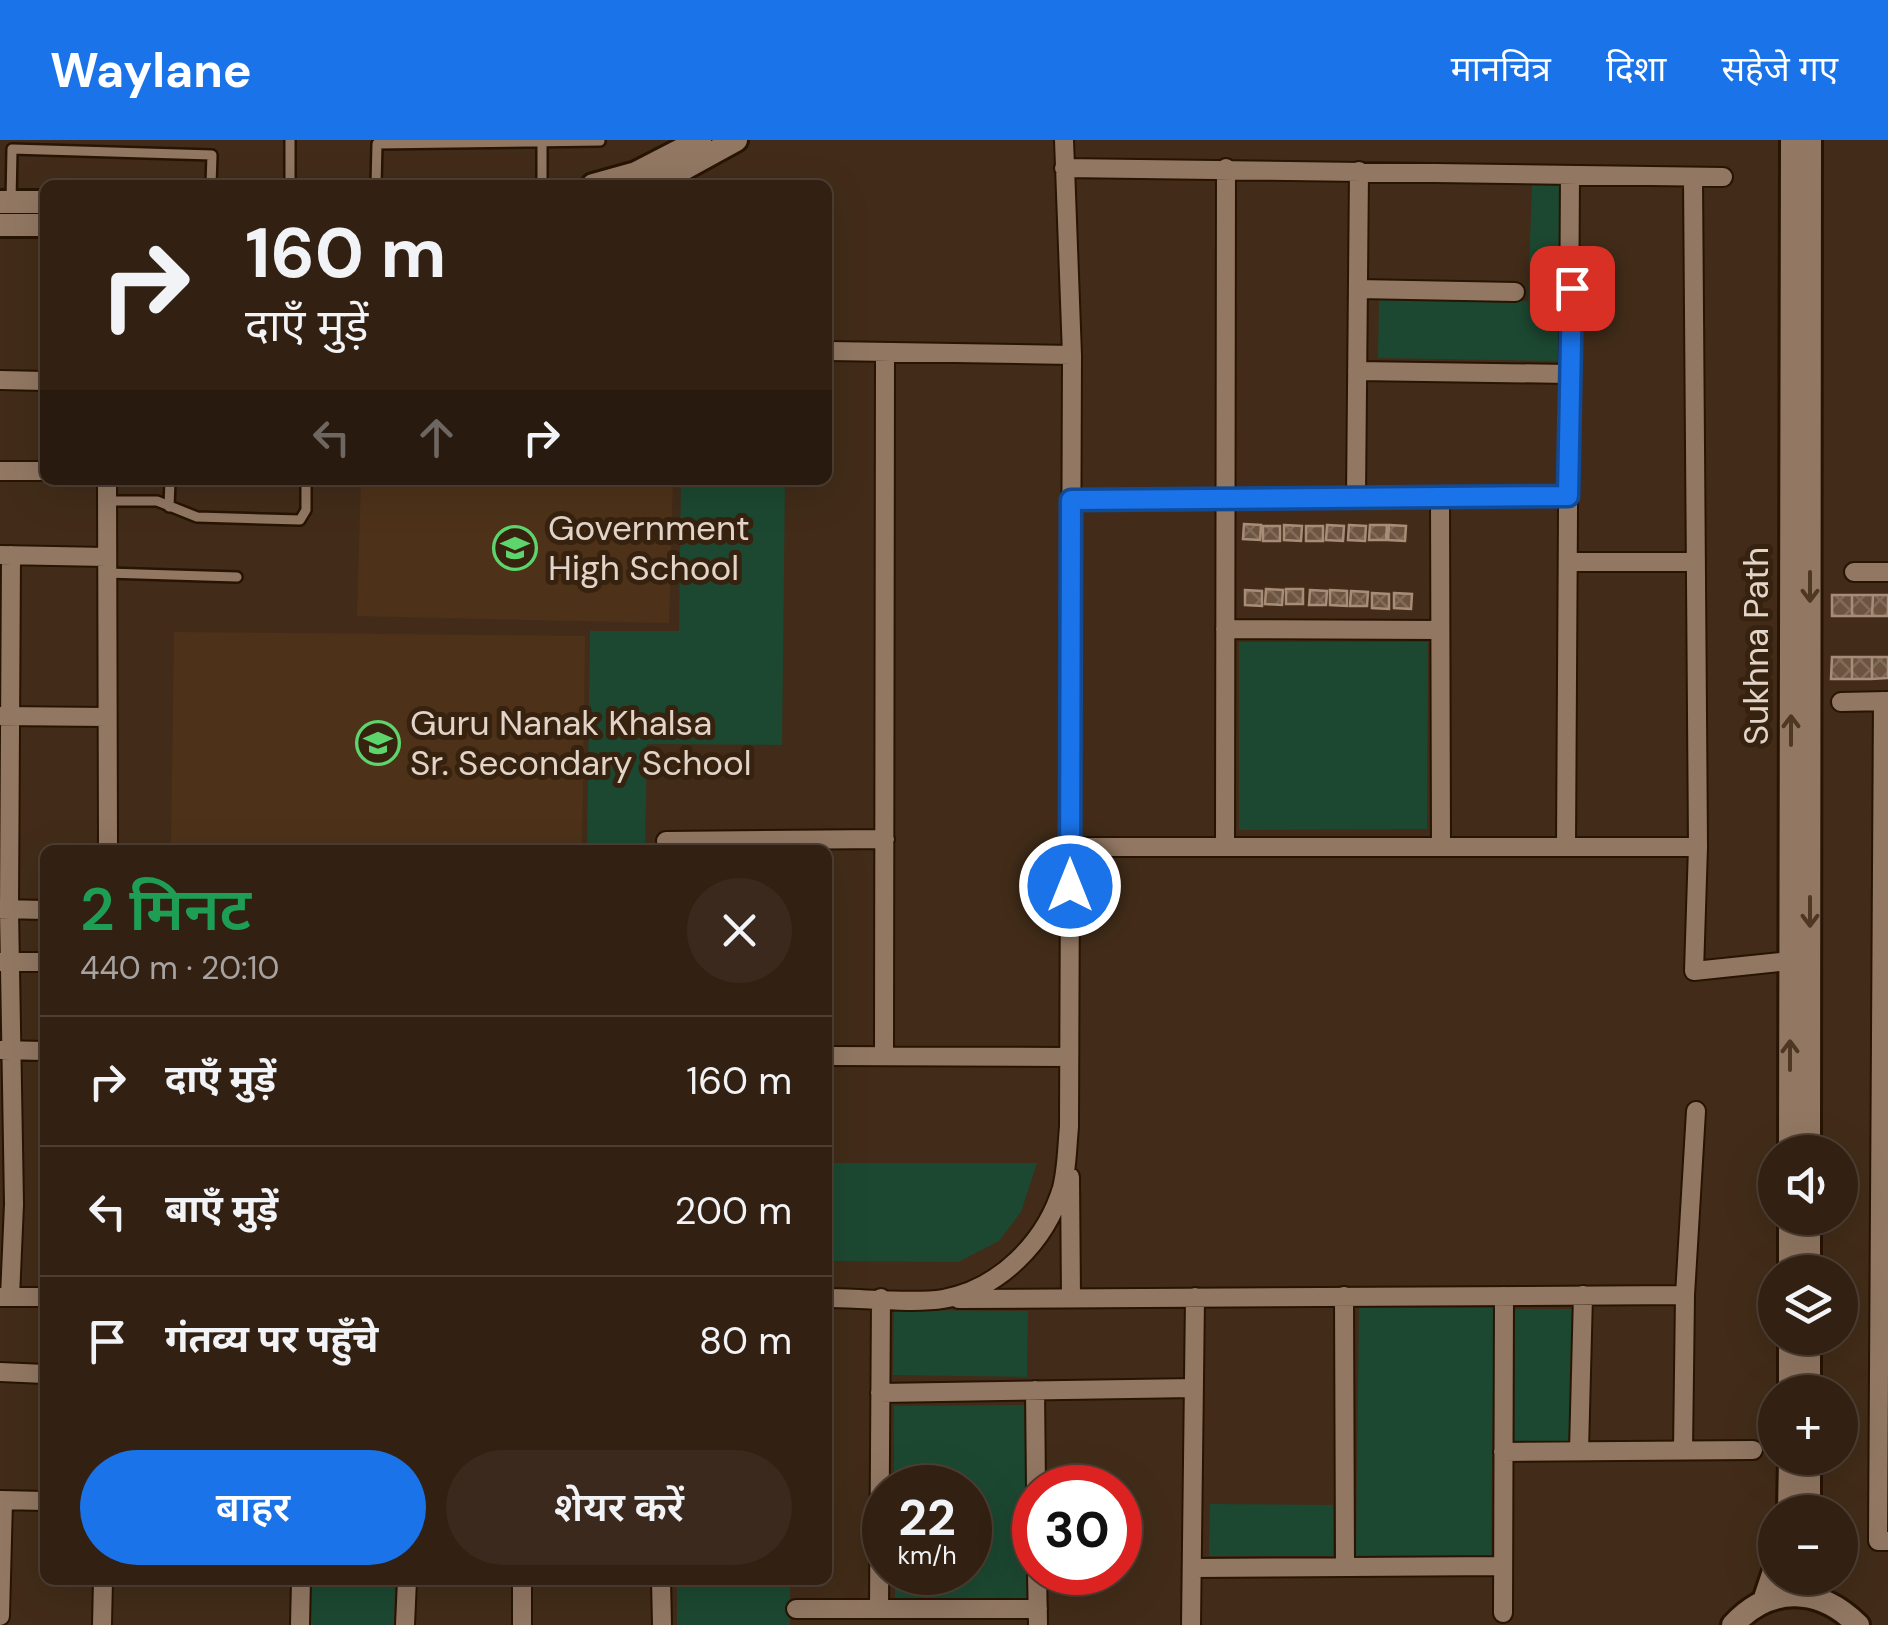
<!DOCTYPE html>
<html lang="hi">
<meta charset="utf-8">
<style>
:root{--surface:#322113;--page:#3a291c;--text:#f1f3f6;--muted:#a8a3a0;--line:#4d3e33;--accent:#1a73e8}
body{margin:0;font-family:"DM Sans","Noto Sans Devanagari",sans-serif;background:var(--page);color:var(--text);height:100vh;display:flex;flex-direction:column;font-size:38px;white-space:nowrap}
*{box-sizing:border-box;margin:0}
p{font-size:32px;color:var(--muted)}
.icon{flex:none;width:55px;height:55px;fill:none;stroke:currentColor;stroke-width:2;stroke-linecap:round;stroke-linejoin:round}
.map{position:relative;flex:1;overflow:hidden}
.side{position:absolute;left:40px;top:705px;width:792px;height:740px;display:flex;flex-direction:column;background:var(--surface);border-radius:15px;box-shadow:0 10px 40px #0002,0 0 0 2px var(--line)}
.side>*{flex:none}
.guide{position:absolute;left:40px;top:40px;width:792px;height:305px;border-radius:15px;box-shadow:0 10px 40px #0002,0 0 0 2px var(--line);background:#322113;color:var(--text);overflow:hidden}
.fabs{position:absolute;left:1758px;top:995px;display:grid;gap:20px}
.fabs a{display:grid;place-items:center;width:100px;height:100px;border-radius:50%;background:var(--surface);box-shadow:0 10px 40px #0002,0 0 0 2px var(--line);font-size:50px}
.speed{position:absolute;left:862px;top:1325px;display:flex;gap:20px;font-size:50px;font-weight:700;text-align:center}
.speed>*{display:grid;place-content:center;width:130px;height:130px;border-radius:50%;background:var(--surface);box-shadow:0 10px 40px #0002,0 0 0 2px var(--line);line-height:1}
.speed small{font-size:25px;font-weight:400}
.speed .limit{border:15px solid #d22;background:#fff;color:#111}
.pin{position:absolute;display:grid;place-items:center;width:85px;height:85px;color:#fff;margin:-42px;border-radius:20px;box-shadow:0 5px 15px #0006}
.me{position:absolute;width:110px;margin:-55px;rotate:0deg;stroke-linejoin:round;filter:drop-shadow(0 0 8px #0008)}
.turn{display:flex;align-items:center;gap:35px;height:210px;padding:0 40px;font-size:45px}
.turn .icon{width:130px;height:130px;stroke-width:2.5}
.turn b{display:block;font-size:70px;line-height:85px}
.lanes{display:flex;align-items:center;height:95px;padding:0 40px;background:#0003;justify-content:center;gap:50px;direction:ltr}
.lanes .off{opacity:.35}
.round{display:grid;place-items:center;flex:none;width:105px;height:105px;border-radius:52px;background:var(--page)}
.overview{display:flex;align-items:center;justify-content:space-between;height:170px;padding:0 40px}
h1{font-size:60px;font-weight:600;line-height:75px;color:#1e9e55}
.primary-button{display:flex;gap:20px;margin-top:auto;padding:20px 40px}
.primary-button a{flex:1;height:115px;border-radius:60px;background:var(--accent);color:#fff;font-size:40px;font-weight:600;line-height:115px;text-align:center}
.primary-button a+a{background:var(--page);color:var(--text)}
ul{padding:0;list-style:none}
li{display:flex;align-items:center;gap:30px;height:130px;padding:0 40px;border-top:2px solid var(--line)}
li div{flex:1}
li b{display:block;font-size:38px}
li em{font-style:normal}
header{display:flex;align-items:center;gap:60px;box-sizing:border-box;height:140px;padding:0 50px;background:var(--accent);color:#fff}
header strong{font-size:48px}
nav{display:flex;gap:55px;margin-inline-start:auto;font-size:35px}
.map>svg:first-child{display:block}
.built{fill:#4d3219}
.park{fill:#1c4831}
.building{fill:url(#building-cross-hatch);stroke:#a78d77;stroke-width:2.5}
.lines{fill:none;stroke-linecap:round;stroke-linejoin:round}
.lane-casing{stroke:#281403;stroke-width:14}
.street-casing{stroke:#281403;stroke-width:22}
.secondary-casing{stroke:#281403;stroke-width:28}
.lane{stroke:#927863;stroke-width:9}
.street{stroke:#927863;stroke-width:18}
.secondary{stroke:#927863;stroke-width:22}
.oneway{stroke:#4e3824}
.route-casing{stroke:#114b97;stroke-width:25}
.route{stroke:#1a73e8;stroke-width:18}
.labels{text-anchor:middle;dominant-baseline:central;stroke-width:10;stroke-linejoin:round;paint-order:stroke}
.poi-label{font-size:35px;fill:#e2d4c8;stroke:#37220f;text-anchor:start}
.street-label{font-size:35px;fill:#e2d4c8;stroke:#37220f}
</style>
<header>
<strong>Waylane</strong>
<nav><a>मानचित्र</a><a>दिशा</a><a>सहेजे गए</a></nav>
</header>
<div class="map">
<svg width="1888" height="1485" viewBox="0 0 1888 1485">
<defs>
<pattern id="building-cross-hatch" width="8" height="8" patternUnits="userSpaceOnUse" patternTransform="scale(2.5)"><rect width="8" height="8" fill="#6c5440"/><path d="M0 0l8 8M0 8l8-8" fill="none" stroke="#816c5a"/></pattern>
</defs>
<rect width="100%" height="100%" fill="#422c19"/>
<path class="built" d="M361 340H673L669 483 357 476Z
M174 492 585 496 582 710H171Z"/>
<path class="park" d="M1532 45 1564 46 1560 221 1378 218 1379 159 1528 161Z
M681 340H785L782 605 647 604 645 710H587L590 491H679Z
M1239 502H1428L1427 689 1239 690Z
M828 1023H1037L1021 1072 999 1101 958 1122 828 1121Z
M1359 1167 1494 1168 1491 1416H1356Z
M1514 1169H1572L1571 1303H1513Z
M894 1170 1028 1171 1027 1237 893 1235Z
M1026 1265 1027 1461 895 1462V1433L970 1432V1348L894 1347V1266Z
M1210 1364 1333 1365V1416H1209Z
M311 1440H395L394 1485H310Z
M677 1440H790V1485H677Z"/>
<path class="building" d="M1244 384 1261 385 1260 400 1243 399Z
M1284 385 1302 386 1301 401 1284 400Z
M1327 385 1344 386 1343 401 1326 400Z
M1349 385 1366 386 1365 401 1348 400Z
M1370 385H1387L1386 400H1369Z
M1389 385 1406 386 1405 401 1388 400Z
M1263 386H1280V401H1263Z
M1306 386H1323V401H1306Z
M1266 449 1283 450 1282 465 1265 464Z
M1286 449H1303V464H1286Z
M1245 450 1262 451V466L1245 465Z
M1310 450 1327 451 1326 465H1309Z
M1330 450 1347 451V466L1330 465Z
M1351 451 1368 452 1367 466H1350Z
M1372 453 1389 454V469L1372 468Z
M1394 453 1412 454 1411 469 1394 468Z
M1832 455H1852V476H1832Z
M1852 455H1873L1872 476H1852Z
M1873 455H1888V476H1872Z
M1832 517H1852V539H1831Z
M1852 517H1872V539H1852Z
M1872 517H1888V538L1872 539Z"/>
<g class="lines">
<g class="lane-casing">
<path id="lane" d="M290 0V45
M542 2V45
M376 45 377 4 600 1
M11 62 12 9 212 15 211 45
M108 361H157L197 377 300 380 306 370V340
M169 367 170 340
M107 433 237 437"/>
</g>
<g class="street-casing">
<path id="street" d="M1064 28 1723 37
M1693 38 1698 707 1694 831 1790 821
M1358 149 1515 152
M828 211 1072 215
M1357 231 1569 234
M0 240 45 241
M0 331H45
M107 340 108 710
M1440 357 1441 707
M1356 358 1359 31
M1071 360 1568 356
M0 415 107 417
M1568 422H1696
M1854 432H1888
M1225 489 1440 490
M1883 561 1878 1401H1888
M1841 562 1888 561
M0 576 107 577
M666 701 885 699
M1070 707H1698
M1225 707 1226 28
M1566 707 1570 35
M0 769 45 770
M1 822H45
M0 910 45 911
M828 916 1069 917
M884 916 885 212
M1070 1037 1071 1158
M1344 1156 1345 1427
M1 1157H45
M10 1157 14 1064 9 769 11 415
M828 1158C860 1158 914 1164 943 1159 1000 1149 1046 1101 1062 1048 1067 1029 1067 1007 1069 987L1072 215 1064 0
M959 1159 1685 1155
M0 1232 45 1234
M1035 1250 1036 1348
M880 1253 1194 1248
M1683 1310 1685 1155 1696 971
M1579 1311 1583 1155
M1503 1312 1753 1310
M0 1360 45 1361
M1192 1428 1503 1426
M1037 1432 1038 1485
M522 1440V1485
M661 1440 662 1485
M796 1469H1038
M879 1469 881 1158
M1503 1473 1504 1156
M0 1476 3 1360
M102 1485 103 1440
M300 1485 301 1440
M405 1485 407 1440
M1191 1485 1195 1157"/>
</g>
<g class="secondary-casing">
<path id="secondary" d="M593 45 636 33 700 0
M654 45 736 0
M0 62H45
M0 85H45
M1790 1012 1792 0
M1809 1012 1810 0
M1790 1132V1078
M1809 1132V1078
M1790 1252V1198
M1809 1252V1198
M1789 1372 1790 1318
M1809 1372V1318
M1764 1461 1775 1428
M1733 1485C1771 1444 1820 1447 1858 1485"/>
</g>
<use href="#lane" class="lane"/>
<use href="#street" class="street"/>
<use href="#secondary" class="secondary"/>
</g>
<defs><path id="oneway-shaft" d="M-6 0H5M1.5-3L5.5 0L1.5 3" fill="none" stroke-width="1.6" stroke-linecap="round" stroke-linejoin="round" transform="scale(2.5)"/></defs>
<g class="oneway">
<use href="#oneway-shaft" transform="translate(1810 447) rotate(90)"/>
<use href="#oneway-shaft" transform="translate(1791 590) rotate(-90)"/>
<use href="#oneway-shaft" transform="translate(1810 772) rotate(90)"/>
<use href="#oneway-shaft" transform="translate(1790 915) rotate(-90)"/>
</g>
<g class="lines">
<g class="route-casing">
<path id="route" d="M1070 746 1071 360 1568 356 1572 148"/>
</g>
<use href="#route" class="route"/>
</g>
<defs>
<g id="school-ring" transform="scale(2.25)"><circle r="9.5" fill="#37220f" stroke="#5ed56c" stroke-width="1.5"/><path d="M0-5L7-2L0 1L-7-2ZM-4 1L0 2.5L4 1V4Q0 6-4 4Z" fill="#5ed56c"/></g>
</defs>
<g fill-rule="evenodd">
<use href="#school-ring" x="515" y="408"/>
<use href="#school-ring" x="378" y="603"/>
</g>
<g class="labels">
<g class="poi-label">
<text x="548" y="388">Government<tspan x="548" dy="40">High School</tspan></text>
<text x="410" y="583">Guru Nanak Khalsa<tspan x="410" dy="40">Sr. Secondary School</tspan></text>
</g>
<g class="street-label">
<text transform="translate(1756 506) rotate(-90)">Sukhna Path</text>
</g>
</g>
</svg>
<div class="fabs">
<a><svg class="icon" aria-label="sound" viewBox="0 0 24 24"><path d="M4 9h4l5-4v14l-5-4H4zM17 9q2 3 0 6"/></svg></a>
<a><svg class="icon" aria-label="layers" viewBox="0 0 24 24"><path d="M12 4l9 5-9 5-9-5zM3 14l9 5 9-5"/></svg></a>
<a>+</a>
<a>−</a>
</div>
<div class="speed"><div>22<small>km/h</small></div><div class="limit">30</div></div>
<div class="pin" style="left:1572px;top:148px;background:#d93025"><svg class="icon" aria-label="arrive" viewBox="0 0 24 24"><path d="M6 21V4h12l-3 4 3 4H6"/></svg></div>
<svg class="me" style="left:1070px;top:746px" viewBox="-20 -20 40 40"><circle r="17" fill="#1a73e8" stroke="#fff" stroke-width="3"/><path d="M0-11L8 9 0 5-8 9z" fill="#fff"/></svg>
<div class="guide">
<div class="turn"><svg class="icon" aria-label="right" viewBox="0 0 24 24"><path d="M7 20v-9h11M14 6l5 5-5 5"/></svg><div><b>160 m</b>दाएँ मुड़ें</div></div>
<div class="lanes"><svg class="icon off" aria-label="left" viewBox="0 0 24 24"><path d="M17 20v-9H6M10 6l-5 5 5 5"/></svg><svg class="icon off" aria-label="ahead" viewBox="0 0 24 24"><path d="M12 20V5M6 11l6-6 6 6"/></svg><svg class="icon" aria-label="right" viewBox="0 0 24 24"><path d="M7 20v-9h11M14 6l5 5-5 5"/></svg></div>
</div>
<section class="side">
<div class="overview"><div><h1>2 मिनट</h1><p>440 m · 20:10</p></div><a class="round"><svg class="icon" aria-label="close" viewBox="0 0 24 24"><path d="M6 6l12 12M18 6L6 18"/></svg></a></div>
<ul>
<li><svg class="icon" aria-label="right" viewBox="0 0 24 24"><path d="M7 20v-9h11M14 6l5 5-5 5"/></svg><div><b>दाएँ मुड़ें</b></div><em>160 m</em></li>
<li><svg class="icon" aria-label="left" viewBox="0 0 24 24"><path d="M17 20v-9H6M10 6l-5 5 5 5"/></svg><div><b>बाएँ मुड़ें</b></div><em>200 m</em></li>
<li><svg class="icon" aria-label="arrive" viewBox="0 0 24 24"><path d="M6 21V4h12l-3 4 3 4H6"/></svg><div><b>गंतव्य पर पहुँचे</b></div><em>80 m</em></li>
</ul>
<div class="primary-button"><a>बाहर</a><a>शेयर करें</a></div>
</section>
</div>
